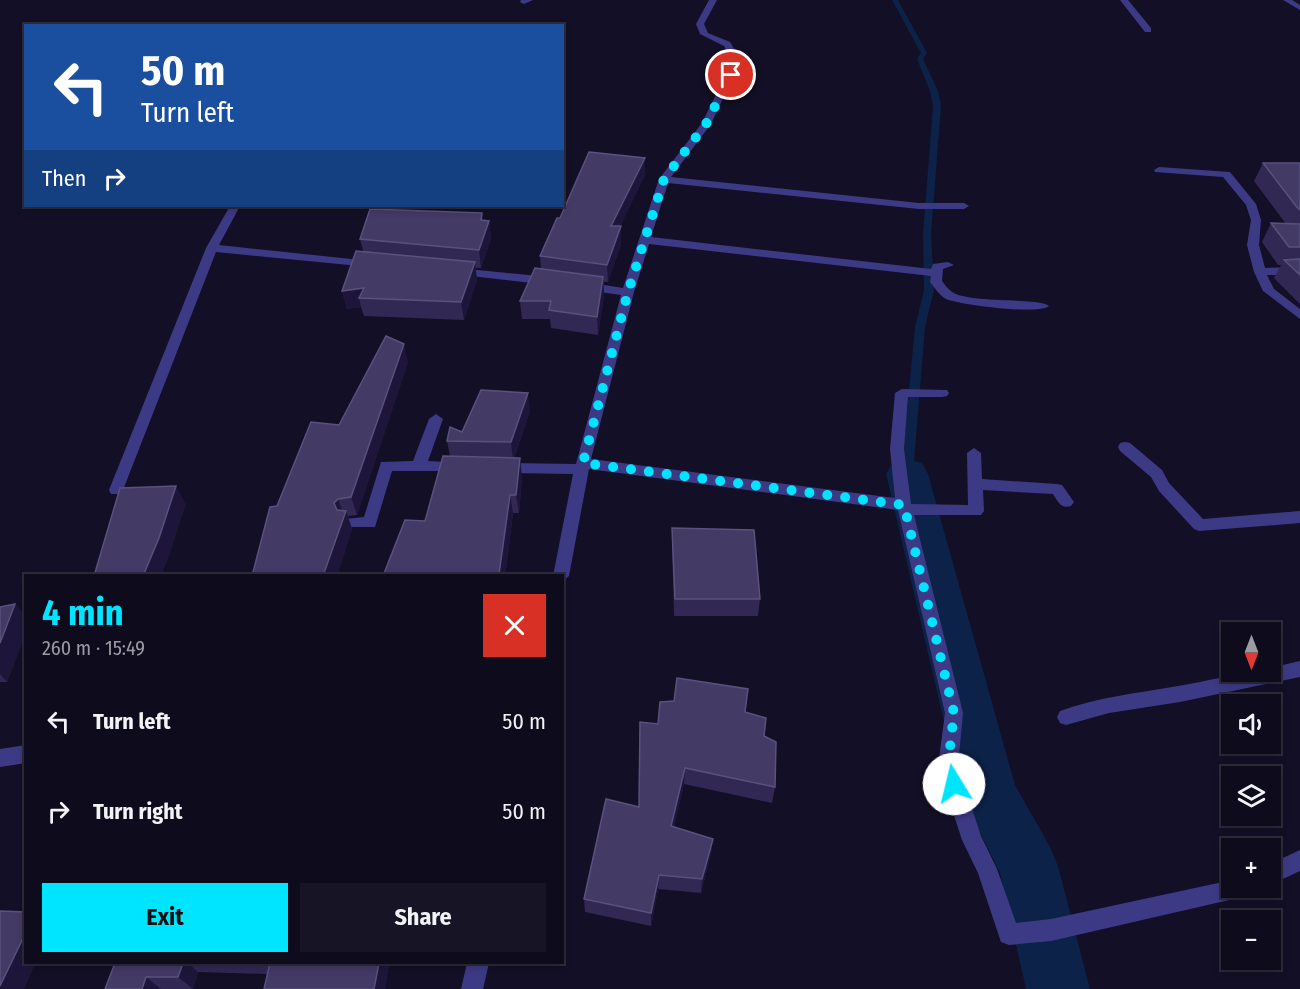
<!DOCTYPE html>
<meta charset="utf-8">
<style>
:root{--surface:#0e0b1c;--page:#171425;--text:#f1f3f6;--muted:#9b9ba3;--line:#2e2b3b;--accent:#00e5ff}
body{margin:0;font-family:"Fira Sans Condensed",sans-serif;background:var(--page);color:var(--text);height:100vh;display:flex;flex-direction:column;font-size:22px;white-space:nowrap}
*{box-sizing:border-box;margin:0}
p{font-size:20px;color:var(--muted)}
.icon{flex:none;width:33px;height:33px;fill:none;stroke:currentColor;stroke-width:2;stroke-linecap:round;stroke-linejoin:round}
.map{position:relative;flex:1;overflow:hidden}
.drawer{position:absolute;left:24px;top:574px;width:540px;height:390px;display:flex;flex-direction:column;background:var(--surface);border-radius:0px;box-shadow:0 3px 9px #0003,0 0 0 2px var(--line)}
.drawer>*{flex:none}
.hud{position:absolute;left:24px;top:24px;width:540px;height:183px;border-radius:0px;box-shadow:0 3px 9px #0003,0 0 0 2px var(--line);background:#1a4fa0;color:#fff;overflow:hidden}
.needle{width:39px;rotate:180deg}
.buttons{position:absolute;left:1221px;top:622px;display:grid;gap:12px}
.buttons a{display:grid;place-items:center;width:60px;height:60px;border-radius:0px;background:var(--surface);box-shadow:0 3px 9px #0003,0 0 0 2px var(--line);font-size:30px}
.pin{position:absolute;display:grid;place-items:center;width:51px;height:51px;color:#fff;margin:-26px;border:3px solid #fff;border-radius:50%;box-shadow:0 2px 6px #0007}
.me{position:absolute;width:66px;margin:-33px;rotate:351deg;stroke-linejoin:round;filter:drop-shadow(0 0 4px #0008)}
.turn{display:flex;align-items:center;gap:21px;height:126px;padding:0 18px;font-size:27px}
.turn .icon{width:78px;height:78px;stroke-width:2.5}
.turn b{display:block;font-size:42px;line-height:51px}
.then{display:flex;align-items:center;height:57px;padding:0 18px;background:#0003;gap:12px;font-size:22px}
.round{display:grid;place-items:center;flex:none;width:63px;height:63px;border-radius:0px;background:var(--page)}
.headline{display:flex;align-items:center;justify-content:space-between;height:102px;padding:0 18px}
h1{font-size:36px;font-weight:700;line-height:45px;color:var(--accent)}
.cta{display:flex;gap:12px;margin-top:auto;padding:12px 18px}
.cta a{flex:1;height:69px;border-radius:0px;background:var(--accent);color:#111;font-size:24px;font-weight:700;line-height:69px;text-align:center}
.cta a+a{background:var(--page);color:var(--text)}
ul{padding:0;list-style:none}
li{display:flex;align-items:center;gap:18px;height:90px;padding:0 18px}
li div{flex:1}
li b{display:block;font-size:22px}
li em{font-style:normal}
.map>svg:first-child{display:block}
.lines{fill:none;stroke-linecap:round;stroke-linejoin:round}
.stream{fill:#0c2248;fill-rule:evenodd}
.canal{fill:#0c2248;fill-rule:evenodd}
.minor{fill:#3d3a85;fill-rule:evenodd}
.wall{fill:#312854}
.shaded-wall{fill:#1d163a}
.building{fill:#433a66;stroke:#5a527e;stroke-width:1.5}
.route{stroke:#00e5ff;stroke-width:10;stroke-dasharray:0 18}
</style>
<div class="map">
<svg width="1300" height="989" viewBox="0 0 1300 989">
<rect width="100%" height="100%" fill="#130f26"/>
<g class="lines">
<path class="stream" d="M892 0H898L927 53 923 59 938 91 941 106 931 234 934 290 925 327 913 474 907 478 901 474 915 327 924 290 923 234 933 106 930 91 917 59 921 53Z"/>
<path class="canal" d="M907 459 922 463 928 474 1015 785 1049 845 1058 866 1090 989H1026L1000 873 961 794 886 474 892 463Z"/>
<path class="minor" d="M521 0H533L524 4 520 2Z
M709 0H717L704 24 708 33 730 42 741 60 711 124 671 177 919 203H964L969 206 964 209H919L668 183 651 237 931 269 933 264 948 262 954 265 943 269 942 281C945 285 948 289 952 292 970 304 1039 297 1049 306 1038 315 961 305 946 299 940 296 934 287 930 282L931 276 649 244 634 292 591 459 895 498 890 449 895 393 902 389 947 390 949 393 947 396 942 397H908L904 449 911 504 968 505 967 453 974 448 981 453 982 479 1057 484 1062 485 1074 502 1071 506C1061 509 1058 502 1053 494L983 490 984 511 981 515H914L963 713 958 766 981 836 997 869 1016 923 1051 919 1232 880V888H1254L1251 895 1051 941 1009 945 1001 942 978 873 962 840 938 766 945 713 898 510 589 469 569 576 562 582V576H553L573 474 501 473 494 468 501 463 576 464 621 295 585 290 579 286 585 282 623 288 659 179 702 123 733 60 724 46 700 34 696 24Z
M1120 0H1128L1151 28V32H1145Z
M1283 0H1292L1300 5V10Z
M1159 167 1230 172 1256 204 1261 220 1259 245 1265 268 1300 267V275H1267L1274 289 1300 309V319L1263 291 1254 272 1247 245 1251 220 1246 205 1223 177 1155 172 1154 170Z
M230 206H240L219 245 370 261 376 264 370 267 216 252 123 490 121 494H111L109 490 206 248Z
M457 268 549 277 555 281 549 285 453 274 451 272Z
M436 414 443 419 428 461 464 463 466 467 464 471H392L375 527H345L342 523 345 519 364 517 381 462 413 461 429 419Z
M1125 442 1130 443 1162 470 1169 483 1203 519 1300 511V523L1199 531 1194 529 1159 491 1151 477 1120 451 1118 447 1120 443Z
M1300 661V677L1180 702 1109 713 1066 725 1060 723 1057 717 1060 711C1098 697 1138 693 1178 686 1209 681 1239 672 1270 672V668Z
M26 745V763L0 767V749Z
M1300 850V871L1270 885V864Z
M467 963H489L483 989H461Z"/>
</g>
<path class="wall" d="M1263 163H1300V304L1274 278 1281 265H1278L1262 242 1271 223 1286 224 1254 181Z
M645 175 620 226 621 244 608 282H604V295L598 335 551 328 550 319H522L520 301 541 269 540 256 560 218Z
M482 213 483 220 489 221 491 239 481 268H475L477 280 464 320 364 316 361 307 347 309 342 291 363 251 360 239Z
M408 362 357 515 348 516 352 529 337 576H252L277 506 339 425Z
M530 411 514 458 522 477 519 513H513L505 576H383L425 521 450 456 447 441 462 432Z
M672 528 760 599 758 616H674L672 546Z
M15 604 26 617V633L7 682H0V607Z
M745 712 764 736 775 787 772 803 684 784 674 827 713 839 711 854 701 893 658 889 651 926 585 912 584 899 639 807 658 724Z
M115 963H389L385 989H264L267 974 198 972 193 989H105Z"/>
<path class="shaded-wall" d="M645 158V175L612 244 611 226Z
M482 213 484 231 489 221 491 239 481 268 479 250Z
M621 226V244L608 282 607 265Z
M475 262 477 280 464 320 461 302Z
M603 277 604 295 598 335 597 317Z
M364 288 359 298 361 307 347 309 342 291Z
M404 344 408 362 357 515 351 497Z
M528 393 530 411 513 460 511 442Z
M520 458 522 477 519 513 516 495Z
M176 486 186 504 169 556 161 576H143Z
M510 495 513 513 505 576H499Z
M338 499 344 516 346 511 352 529 337 576H323L340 522 334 503Z
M15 604 26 617V633L7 682 0 674V643Z
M685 768 684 784 671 841V826Z
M713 839 711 854 701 893 702 879Z
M659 875 658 889 651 926V913Z
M26 932V963H36L24 989H0V986Z
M183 963H188L198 972 193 989 178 977Z
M379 963H389L385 989H374Z
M146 977 161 989H142Z"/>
<path class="building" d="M589 152 645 158 611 226H621L607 265 540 256 557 218H560Z
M1263 163H1300V210L1296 206Z
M370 209 482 213 481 220 489 221 479 250 360 239Z
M1271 223 1300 224V247H1289Z
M356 251 475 262 461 302 359 298 364 288 342 291Z
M1300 259V275L1284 260Z
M535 268 603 277 597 317 549 310 551 301H520Z
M386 336 404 344 351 497 338 499 334 503 337 510 346 511 323 576H252L270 507 277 506 311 422 339 425Z
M481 390 528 393 511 442 447 441 450 427 462 432Z
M443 456 520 458 516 495H510L499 574 477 573 476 576H383L405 520 425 521Z
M176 486 159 538 143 576H94L120 488Z
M672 528 754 530 760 599H675Z
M15 604 0 643V607Z
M677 678 748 689 745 712 766 718 764 736 776 742 775 787 685 768 671 826 713 839 702 879 659 875 651 913 584 899 606 799 639 807 640 722 658 724 660 702 674 701Z
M0 911 26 912V932L0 986Z
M115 963H183L178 977H146L142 989H105Z
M270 963H379L374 989H264Z"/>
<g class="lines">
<path class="route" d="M731 75 706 124 664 179 628 292 583 463 904 505 954 713 948 766 954 784"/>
</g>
</svg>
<div class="buttons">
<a><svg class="needle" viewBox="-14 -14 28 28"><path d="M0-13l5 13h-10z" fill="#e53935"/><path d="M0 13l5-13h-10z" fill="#9b9ba3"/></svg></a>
<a><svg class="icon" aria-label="sound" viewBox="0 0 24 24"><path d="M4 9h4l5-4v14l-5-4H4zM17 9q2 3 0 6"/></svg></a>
<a><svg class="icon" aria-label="layers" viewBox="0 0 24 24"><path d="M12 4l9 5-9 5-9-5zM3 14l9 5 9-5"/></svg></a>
<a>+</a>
<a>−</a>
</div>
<div class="pin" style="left:731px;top:75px;background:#d93025"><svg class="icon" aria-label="arrive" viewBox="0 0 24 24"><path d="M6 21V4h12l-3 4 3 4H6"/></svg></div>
<svg class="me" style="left:954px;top:784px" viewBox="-20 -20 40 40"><circle r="19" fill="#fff"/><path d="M0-13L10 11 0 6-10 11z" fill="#00e5ff"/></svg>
<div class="hud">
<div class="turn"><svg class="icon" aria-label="left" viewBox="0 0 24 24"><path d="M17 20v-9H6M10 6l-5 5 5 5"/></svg><div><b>50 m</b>Turn left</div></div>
<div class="then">Then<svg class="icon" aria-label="right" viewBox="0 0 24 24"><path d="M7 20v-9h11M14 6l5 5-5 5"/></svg></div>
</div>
<section class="drawer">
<div class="headline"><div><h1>4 min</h1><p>260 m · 15:49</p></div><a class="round" style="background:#d93025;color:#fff"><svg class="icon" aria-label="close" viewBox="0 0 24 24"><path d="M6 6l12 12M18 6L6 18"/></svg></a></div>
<ul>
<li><svg class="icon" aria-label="left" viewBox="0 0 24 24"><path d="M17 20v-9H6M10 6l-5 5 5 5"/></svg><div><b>Turn left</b></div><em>50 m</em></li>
<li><svg class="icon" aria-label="right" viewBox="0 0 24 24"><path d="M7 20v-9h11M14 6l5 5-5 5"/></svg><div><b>Turn right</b></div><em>50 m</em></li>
</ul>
<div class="cta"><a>Exit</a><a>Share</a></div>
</section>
</div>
